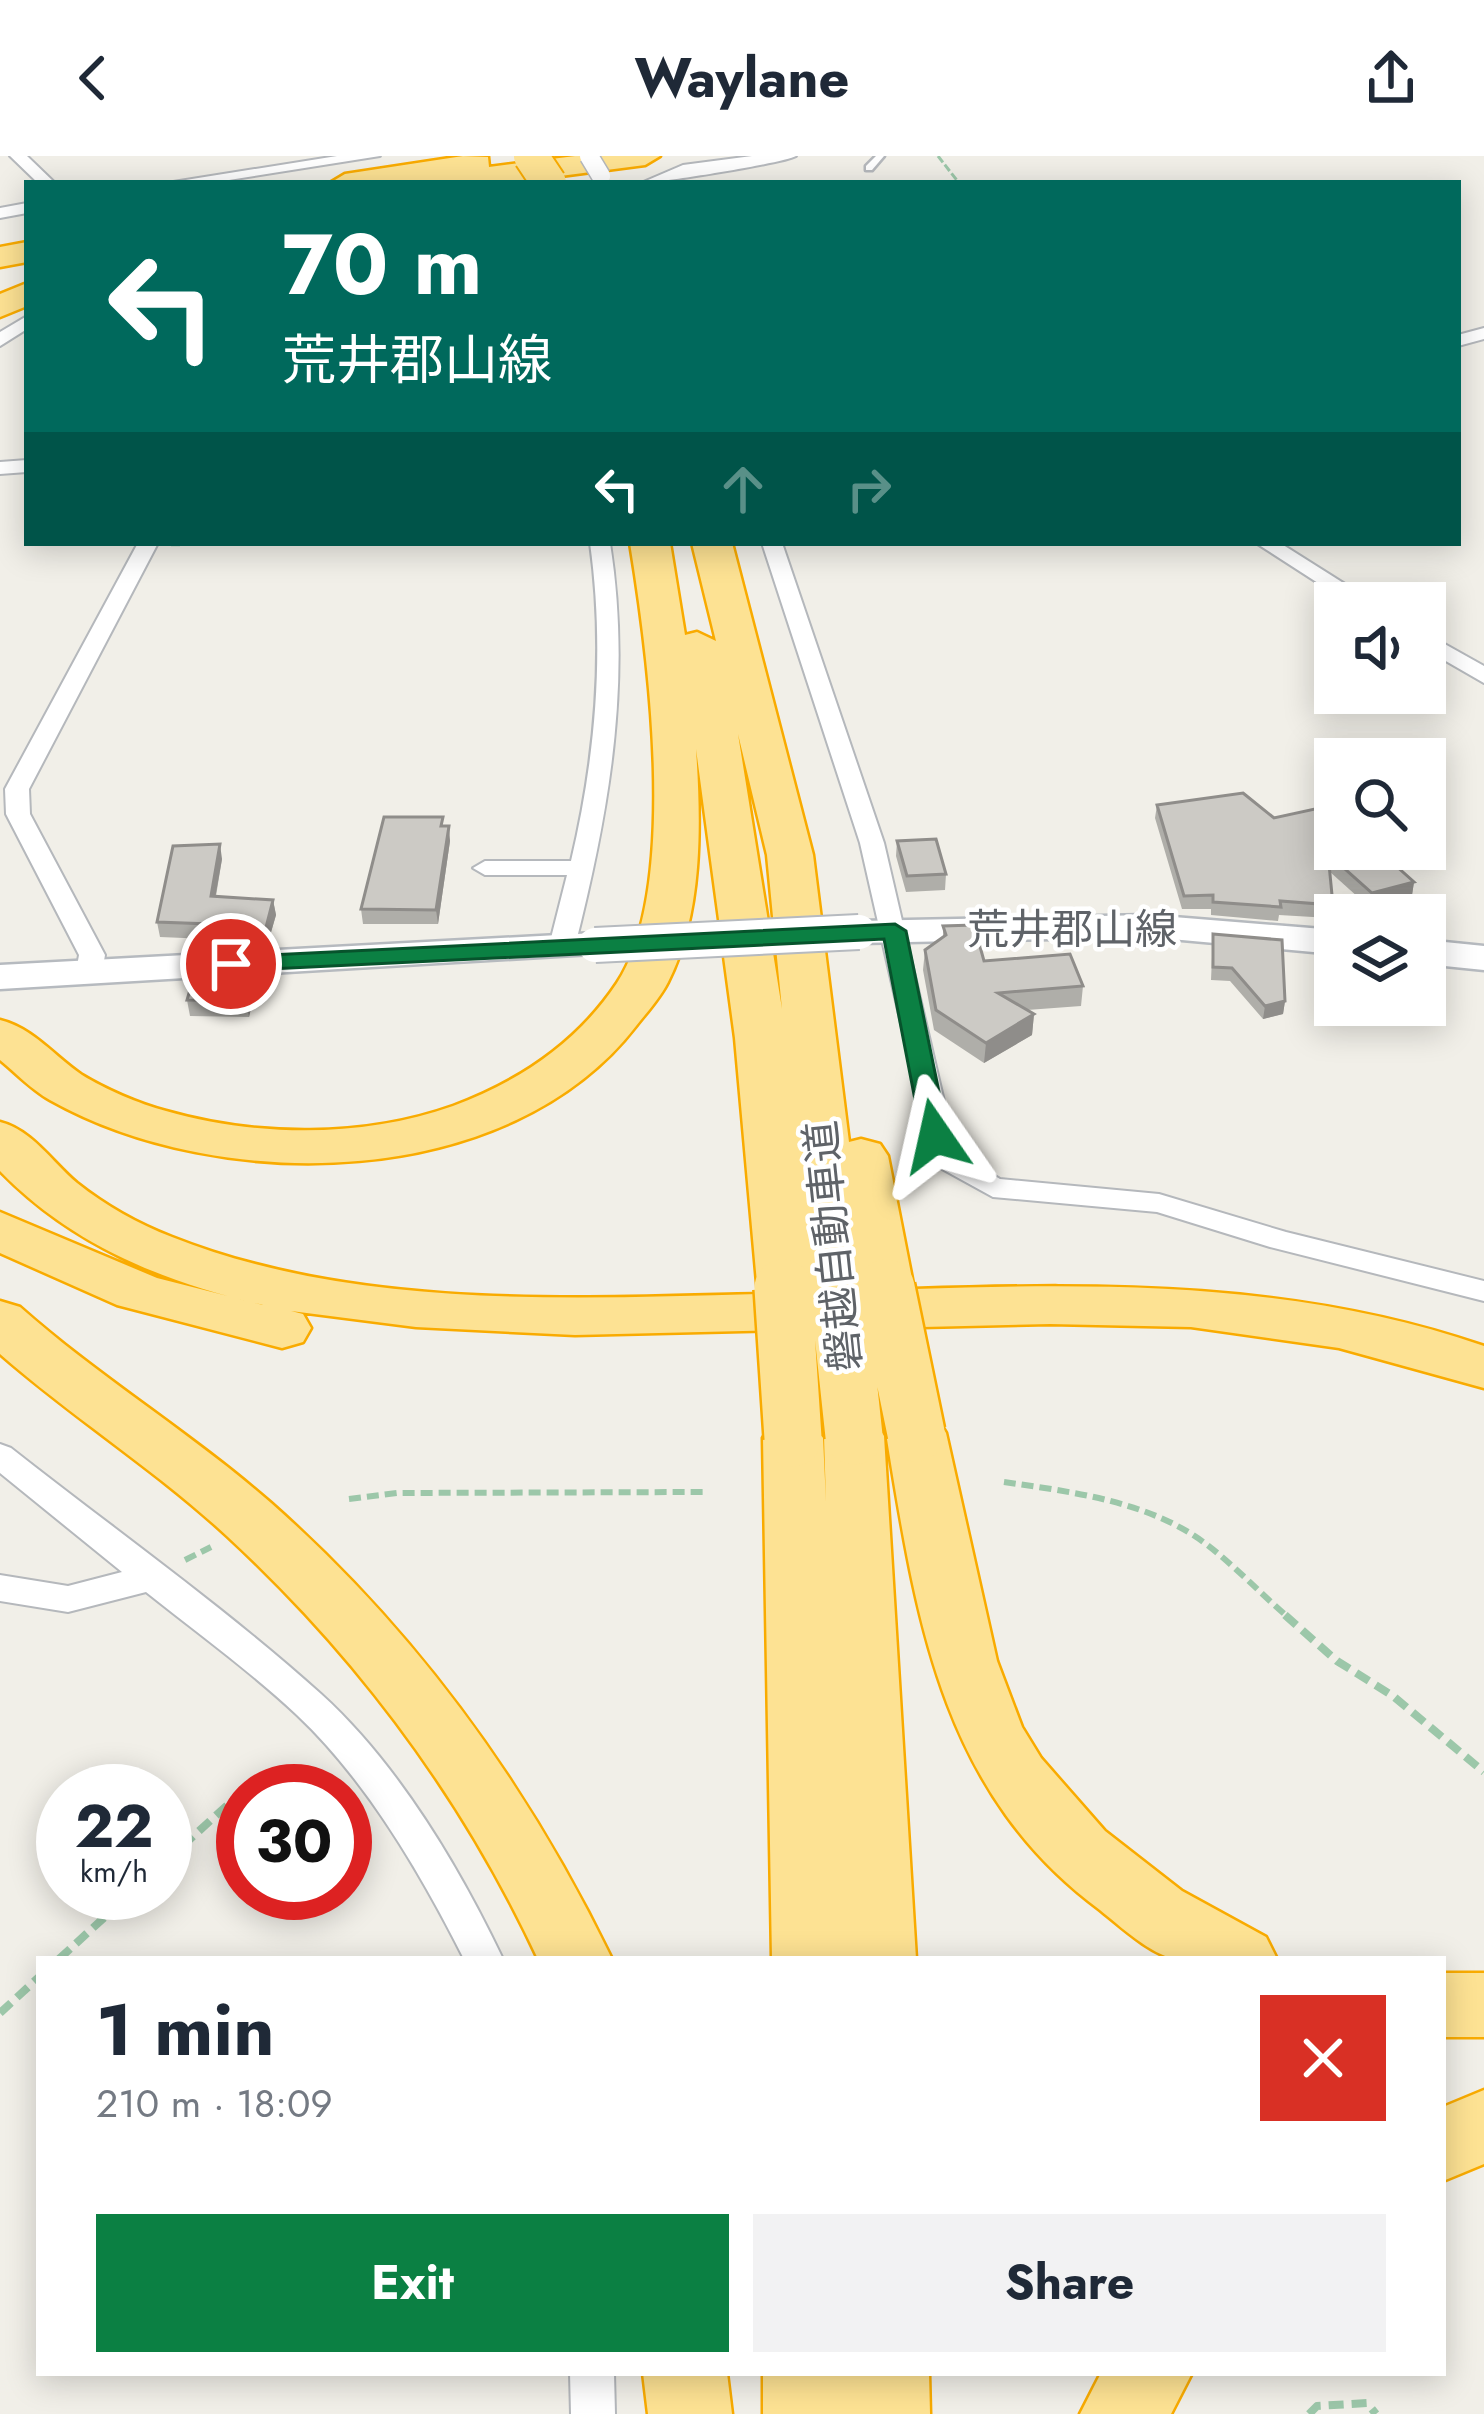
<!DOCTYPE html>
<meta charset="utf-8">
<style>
:root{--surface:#fff;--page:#f2f2f3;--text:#1f2937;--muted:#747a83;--accent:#0b8043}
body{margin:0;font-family:Jost,"Noto Sans JP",sans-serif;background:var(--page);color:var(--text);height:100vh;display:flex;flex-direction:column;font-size:45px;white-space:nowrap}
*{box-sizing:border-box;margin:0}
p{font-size:39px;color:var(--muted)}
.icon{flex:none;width:66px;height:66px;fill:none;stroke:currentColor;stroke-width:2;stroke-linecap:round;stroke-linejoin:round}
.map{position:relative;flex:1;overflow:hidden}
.side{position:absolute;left:36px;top:1800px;width:1410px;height:420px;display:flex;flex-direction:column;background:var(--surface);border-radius:0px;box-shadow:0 6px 30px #0003}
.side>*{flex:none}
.guide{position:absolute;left:24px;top:24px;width:1437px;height:366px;border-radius:0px;box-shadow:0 6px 30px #0003;background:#00695c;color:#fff;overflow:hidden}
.tools{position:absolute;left:1314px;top:426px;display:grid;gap:24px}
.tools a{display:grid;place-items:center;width:132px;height:132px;border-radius:0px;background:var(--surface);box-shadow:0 6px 30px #0003;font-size:60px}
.speed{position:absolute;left:36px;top:1608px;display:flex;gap:24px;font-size:60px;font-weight:700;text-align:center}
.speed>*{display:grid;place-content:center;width:156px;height:156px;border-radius:50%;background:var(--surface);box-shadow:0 6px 30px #0003;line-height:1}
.speed small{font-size:30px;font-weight:400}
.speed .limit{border:18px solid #d22;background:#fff;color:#111}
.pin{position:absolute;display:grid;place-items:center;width:102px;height:102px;color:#fff;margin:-51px;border:6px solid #fff;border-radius:50%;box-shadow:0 3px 12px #0007}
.me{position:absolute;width:132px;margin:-66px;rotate:349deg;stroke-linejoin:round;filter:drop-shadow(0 0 9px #0008)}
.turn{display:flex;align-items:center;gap:42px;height:252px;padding:0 60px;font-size:54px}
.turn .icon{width:156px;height:156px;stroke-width:2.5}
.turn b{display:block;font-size:84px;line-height:102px}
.lanes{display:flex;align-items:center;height:114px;padding:0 60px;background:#0003;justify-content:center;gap:60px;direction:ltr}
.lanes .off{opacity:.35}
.round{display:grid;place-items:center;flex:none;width:126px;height:126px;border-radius:0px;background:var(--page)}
.summary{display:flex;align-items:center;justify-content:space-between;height:204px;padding:0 60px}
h1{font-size:72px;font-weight:700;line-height:90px}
.primary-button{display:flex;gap:24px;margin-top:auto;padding:24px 60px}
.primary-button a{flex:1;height:138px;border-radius:0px;background:var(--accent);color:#fff;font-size:48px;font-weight:700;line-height:138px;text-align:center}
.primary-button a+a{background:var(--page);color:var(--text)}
header{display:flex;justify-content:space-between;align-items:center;height:156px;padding:0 60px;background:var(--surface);font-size:54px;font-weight:700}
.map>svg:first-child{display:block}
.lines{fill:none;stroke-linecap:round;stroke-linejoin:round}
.service-casing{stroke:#b5b8bc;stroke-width:5}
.minor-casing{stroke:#b5b8bc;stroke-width:4}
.secondary-casing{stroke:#b6babf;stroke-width:5}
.motorway-casing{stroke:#f9ab00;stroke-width:5}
.path-far3{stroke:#9cc7a9;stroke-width:3;stroke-dasharray:8 3;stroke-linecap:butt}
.path-far2{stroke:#9cc7a9;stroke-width:4.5;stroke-dasharray:9 4.5;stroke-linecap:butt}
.path-far1{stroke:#9cc7a9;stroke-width:6;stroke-dasharray:12 6;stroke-linecap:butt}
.path{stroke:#9cc7a9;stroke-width:8;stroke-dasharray:15 8;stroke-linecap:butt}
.service{fill:#fff;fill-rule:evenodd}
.minor{fill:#fff;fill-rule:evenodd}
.secondary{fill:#fff;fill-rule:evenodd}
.motorway{fill:#fde293;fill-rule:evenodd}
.minor-bridge-casing{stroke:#b5b8bc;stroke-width:21;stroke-linecap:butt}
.secondary-bridge-casing{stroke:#b6babf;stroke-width:38;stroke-linecap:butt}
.motorway-bridge-far1-casing{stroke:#f9ab00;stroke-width:38;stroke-linecap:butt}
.motorway-bridge-casing{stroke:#f9ab00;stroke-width:62;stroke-linecap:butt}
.minor-bridge{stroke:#fff;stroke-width:18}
.secondary-bridge{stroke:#fff;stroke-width:34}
.motorway-bridge-far1{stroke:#fde293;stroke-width:34}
.motorway-bridge{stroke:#fde293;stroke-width:57}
.wall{fill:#afaea9}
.shaded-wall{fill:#8f8d8a}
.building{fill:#cccac5;stroke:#8f8d8a;stroke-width:3}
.route{fill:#0b8043;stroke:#07532c;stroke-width:3}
.labels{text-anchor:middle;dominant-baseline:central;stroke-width:9;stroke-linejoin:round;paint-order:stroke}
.street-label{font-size:42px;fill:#5f6368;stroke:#fff}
</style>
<header><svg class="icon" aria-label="back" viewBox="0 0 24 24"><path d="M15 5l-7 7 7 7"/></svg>Waylane<svg class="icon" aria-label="share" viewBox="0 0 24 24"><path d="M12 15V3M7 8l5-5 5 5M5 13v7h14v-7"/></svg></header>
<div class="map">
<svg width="1484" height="2258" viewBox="0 0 1484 2258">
<rect width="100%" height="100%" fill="#f1efe8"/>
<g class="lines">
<g class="service-casing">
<path id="service" d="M876 0H884L872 14H866V10Z"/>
</g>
<g class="minor-casing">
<path id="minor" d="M10 0H27L55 27H38Z
M337 0H380L210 27H167Z
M752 0H796C784 7 659 27 641 27L683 9Z
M27 47V57L0 62V52Z
M27 160V173L0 190V176Z
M1484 172V183L1458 190V179Z
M27 304V316L0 318V306Z
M138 387H158L29 633 30 658 105 799 102 816 89 824 76 816 79 799 6 658 5 633Z
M590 387H610C632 526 609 656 575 790L562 798 549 790 567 719H485L473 712 485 705H571C596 599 605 495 590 387Z
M762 387H782L884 687 956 997 1000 1023 1159 1038 1286 1076 1484 1125V1145L1270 1091 1157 1056 993 1041 933 1008 860 687Z
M1256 387H1280L1375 447H1349Z
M1425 477 1484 510V527L1425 493Z
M0 1288 11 1292C115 1374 223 1450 321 1538 398 1608 459 1711 503 1803H464C421 1718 367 1625 297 1559 250 1515 196 1476 146 1436L68 1456 0 1445V1419L68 1430 122 1416 0 1317Z
M570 2217H614L615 2258H571Z"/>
</g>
<g class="secondary-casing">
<path id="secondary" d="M1149 759 1335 774V798L1149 781 859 787 845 784 840 776 845 768 859 765Z
M595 777 609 781 614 789 609 797 0 833V809Z
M1425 784 1484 790V814L1425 808Z"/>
</g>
<g class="motorway-casing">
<path id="motorway" d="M463 0 488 1 489 11 575 0H660L645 9 507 27H330L345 18Z
M27 86V106L0 111V91Z
M27 127V150L0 161V138Z
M630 387H670L685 479 697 476 716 485 692 387H732L813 699 849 986 861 983 880 988 888 1000 914 1133C1107 1127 1299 1126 1484 1190V1232L1339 1192 1191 1171 1050 1168 575 1179 416 1171 291 1155 303 1158 311 1172 303 1186 282 1192 117 1149 0 1097V1056L157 1122 263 1149C162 1125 73 1090 0 1015V966C32 974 52 1006 77 1027 106 1050 138 1068 172 1081 353 1153 566 1143 758 1138L735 882 696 593C701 668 703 757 668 826 660 842 647 856 636 870 509 1035 221 1040 50 944 32 934 16 917 0 904V864C33 872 54 900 82 919 105 933 139 948 166 955 257 981 363 982 453 950 520 925 577 887 617 827 680 731 648 497 630 387ZM738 578 767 699 782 853Z
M0 1145 20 1151C100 1222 191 1277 271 1347 417 1476 527 1628 612 1803H538C463 1642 358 1501 227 1380 156 1314 73 1262 0 1198Z
M916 1255 937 1262 946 1277 997 1505 1022 1571 1041 1602 1105 1675 1182 1735 1266 1781 1277 1803C1244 1803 1208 1808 1176 1803 1151 1799 1120 1770 1100 1754 940 1636 916 1459 886 1277L895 1262Z
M854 1258 875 1265 884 1280 916 1803H772L763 1282 772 1267 793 1260 814 1267 823 1282 826 1346 824 1280 833 1265Z
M1443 1817H1484V1881H1443Z
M1484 1934V2008L1443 2025V1951Z
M643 2217H727L732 2258H648Z
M763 2217H929L930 2258H763Z
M1101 2217H1192L1171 2258H1080Z"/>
</g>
<path class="path-far3" d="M938 0 959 27"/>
<path class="path-far2" d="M171 388 264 387"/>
<path class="path-far1" d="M1004 1326C1072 1336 1149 1345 1206 1388 1235 1410 1261 1438 1289 1462
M349 1343 397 1337 703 1336
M185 1404 211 1391"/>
<path class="path" d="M1285 1459 1337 1505 1393 1540 1484 1616
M165 1706 234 1643
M59 1803 131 1737
M0 1857 39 1821
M1309 2258 1317 2250 1367 2247 1376 2258"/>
<use href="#service" class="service"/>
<use href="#minor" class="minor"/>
<use href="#secondary" class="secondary"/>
<use href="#motorway" class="motorway"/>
<g class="minor-bridge-casing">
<path id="minor-bridge" d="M589 0 601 20"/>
</g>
<g class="secondary-bridge-casing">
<path id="secondary-bridge" d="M595 789 859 776"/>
</g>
<g class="motorway-bridge-far1-casing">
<path id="motorway-bridge-far1" d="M531 0 549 27"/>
</g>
<g class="motorway-bridge-casing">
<path id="motorway-bridge" d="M838 1131 854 1280
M783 1132 793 1282
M886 1132 916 1277"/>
</g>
<use href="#minor-bridge" class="minor-bridge"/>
<use href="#secondary-bridge" class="secondary-bridge"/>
<use href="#motorway-bridge-far1" class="motorway-bridge-far1"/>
<use href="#motorway-bridge" class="motorway-bridge"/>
</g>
<path class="wall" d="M1157 649 1274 662 1327 683 1414 726 1412 739 1369 751 1329 715 1333 749 1330 762 1279 759 1278 765 1211 759V753H1182L1155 662Z
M444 670 450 685 438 768H363L361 753Z
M897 685 946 718 945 734 906 736 896 700Z
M222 703 216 740 273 744 276 759 267 790 210 793 208 783 160 781 157 766Z
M943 770 984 805 1083 830 1081 850 1027 854 1034 858 1032 879 984 907 934 874 923 814 925 794 943 781Z
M1213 778 1285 845 1283 858 1263 863 1230 825 1211 824Z
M256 806 258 822 249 861 190 860 187 844Z"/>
<path class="shaded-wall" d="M449 670 450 685 438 768 436 754Z
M220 688 222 703 213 754 211 740Z
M1414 726 1412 739 1369 751 1372 737Z
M273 744 276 759 267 790 265 775Z
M256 806 258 822 249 861 246 845Z
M1285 845 1283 858 1263 863 1265 850Z
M1034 858 1032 879 984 907 986 887Z"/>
<path class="building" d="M1243 637 1274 662 1324 651 1327 683 1335 681V693H1377L1414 726 1372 737 1328 698 1333 749 1280 745 1281 751 1213 746V739L1184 740 1157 649Z
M384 661H443L441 670H449L436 754 361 753Z
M936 683 946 718 907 720 897 685Z
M220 688 211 740 273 744 265 775 207 778 210 768 157 766 173 690Z
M974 769 984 805 1070 798 1083 830 998 837 1034 858 986 887 936 854 925 794 946 779 943 770Z
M1213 778 1282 784 1285 845 1265 850 1232 812 1213 811Z
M256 806 246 845 187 844 197 810Z"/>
<path class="route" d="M895 768 906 775 948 980 935 988 922 980 884 783 231 815 219 808 231 801Z"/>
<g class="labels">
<g class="street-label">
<text x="1072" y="773">荒井郡山線</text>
<text transform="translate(833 1090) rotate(-96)">磐越自動車道</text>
</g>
</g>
</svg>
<div class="tools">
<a><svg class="icon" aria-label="sound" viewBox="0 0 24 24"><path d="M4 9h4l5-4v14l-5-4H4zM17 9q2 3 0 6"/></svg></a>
<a><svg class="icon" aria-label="search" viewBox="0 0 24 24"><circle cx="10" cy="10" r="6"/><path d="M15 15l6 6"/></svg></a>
<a><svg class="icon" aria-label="layers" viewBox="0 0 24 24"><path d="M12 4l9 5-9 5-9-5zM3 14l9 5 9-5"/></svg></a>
</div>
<div class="speed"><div>22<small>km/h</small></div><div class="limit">30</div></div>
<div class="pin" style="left:231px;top:808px;background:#d93025"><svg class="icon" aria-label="arrive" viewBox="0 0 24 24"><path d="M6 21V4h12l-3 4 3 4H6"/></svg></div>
<svg class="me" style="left:935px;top:980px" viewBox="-20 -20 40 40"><path d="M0-17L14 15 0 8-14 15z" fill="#0b8043" stroke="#fff" stroke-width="4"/></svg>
<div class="guide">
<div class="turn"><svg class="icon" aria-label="left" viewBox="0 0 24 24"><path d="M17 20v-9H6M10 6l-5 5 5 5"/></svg><div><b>70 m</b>荒井郡山線</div></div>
<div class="lanes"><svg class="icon" aria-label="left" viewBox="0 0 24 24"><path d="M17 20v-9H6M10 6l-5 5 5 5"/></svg><svg class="icon off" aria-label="ahead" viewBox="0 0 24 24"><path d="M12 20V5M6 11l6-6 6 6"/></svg><svg class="icon off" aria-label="right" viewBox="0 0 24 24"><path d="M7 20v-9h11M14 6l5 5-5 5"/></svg></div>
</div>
<section class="side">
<div class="summary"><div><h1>1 min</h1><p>210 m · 18:09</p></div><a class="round" style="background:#d93025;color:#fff"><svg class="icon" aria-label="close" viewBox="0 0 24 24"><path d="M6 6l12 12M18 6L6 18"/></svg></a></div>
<div class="primary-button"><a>Exit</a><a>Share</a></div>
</section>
</div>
